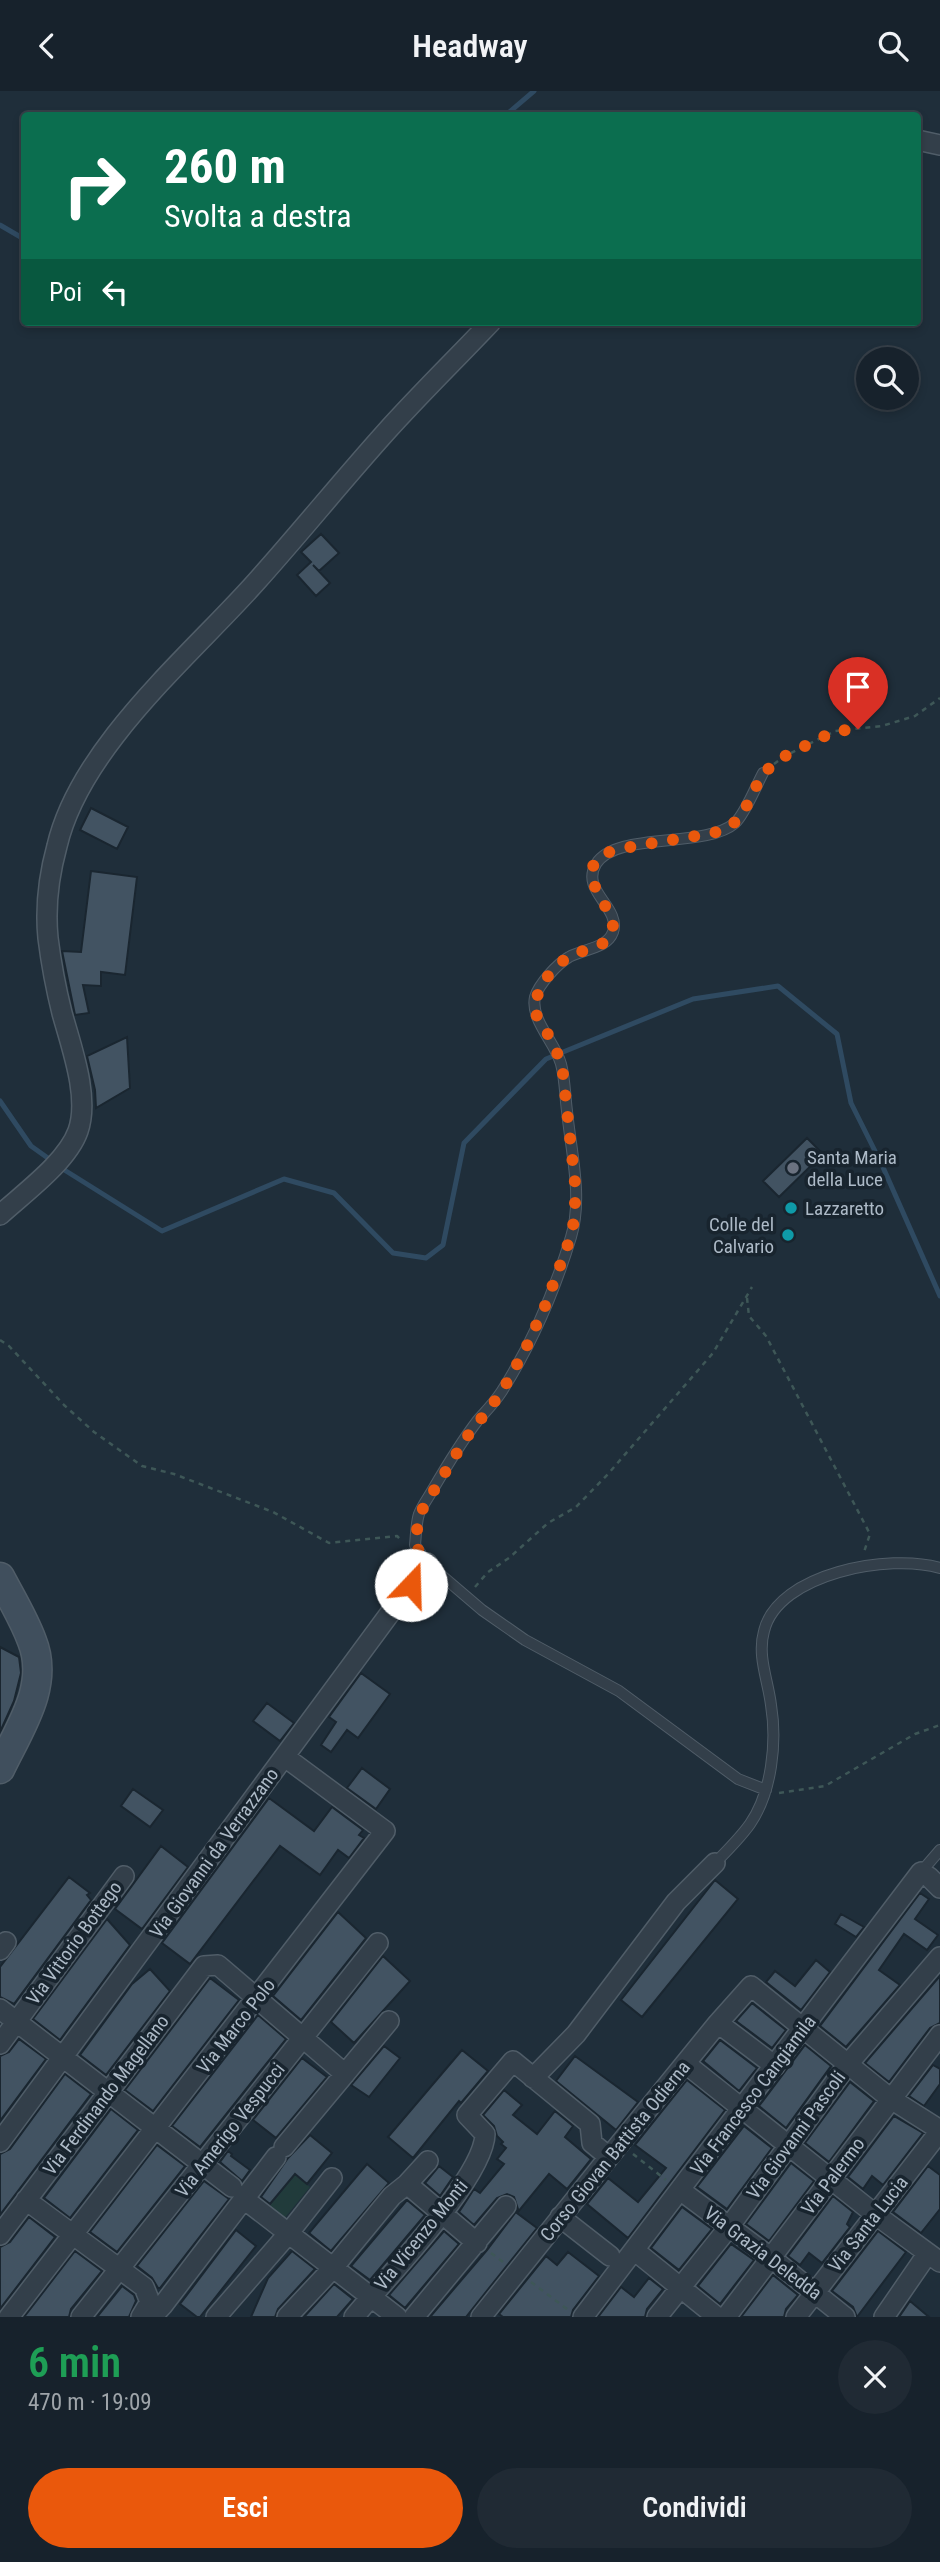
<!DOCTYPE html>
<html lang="it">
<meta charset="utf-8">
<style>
:root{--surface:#17222c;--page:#202a34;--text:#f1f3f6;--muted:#9ea4a9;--line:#363f48;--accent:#ea580c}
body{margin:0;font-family:"Roboto Condensed",sans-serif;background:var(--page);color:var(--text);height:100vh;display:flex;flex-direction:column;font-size:26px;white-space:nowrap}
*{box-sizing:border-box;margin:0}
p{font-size:23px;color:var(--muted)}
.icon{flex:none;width:38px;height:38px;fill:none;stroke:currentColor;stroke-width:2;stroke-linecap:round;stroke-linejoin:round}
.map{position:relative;height:2226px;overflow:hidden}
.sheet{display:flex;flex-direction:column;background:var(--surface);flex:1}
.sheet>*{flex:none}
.banner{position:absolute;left:21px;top:21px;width:900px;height:214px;border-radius:7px;box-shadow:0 4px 10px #0003,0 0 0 2px var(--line);background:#0b6e4f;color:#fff;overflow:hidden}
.controls{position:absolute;left:856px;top:256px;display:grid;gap:14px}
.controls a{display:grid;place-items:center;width:63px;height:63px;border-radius:50%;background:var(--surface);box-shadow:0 4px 10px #0003,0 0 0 2px var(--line);font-size:35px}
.pin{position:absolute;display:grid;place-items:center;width:60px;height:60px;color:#fff;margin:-72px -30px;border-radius:50% 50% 50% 0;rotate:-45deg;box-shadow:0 0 7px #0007}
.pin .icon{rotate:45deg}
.me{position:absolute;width:77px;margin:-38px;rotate:21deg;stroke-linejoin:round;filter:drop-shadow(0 0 5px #0008)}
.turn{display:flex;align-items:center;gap:24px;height:147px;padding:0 28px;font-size:32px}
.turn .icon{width:91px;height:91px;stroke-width:2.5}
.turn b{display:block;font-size:49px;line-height:60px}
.then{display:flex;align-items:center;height:66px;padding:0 28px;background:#0003;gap:14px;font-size:26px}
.round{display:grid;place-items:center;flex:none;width:74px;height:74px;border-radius:37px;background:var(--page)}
.summary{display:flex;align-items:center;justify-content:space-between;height:119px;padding:0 28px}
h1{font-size:42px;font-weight:600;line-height:52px;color:#1e9e55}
.cta{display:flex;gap:14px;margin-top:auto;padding:14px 28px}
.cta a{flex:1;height:80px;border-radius:42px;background:var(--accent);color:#fff;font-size:28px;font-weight:600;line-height:80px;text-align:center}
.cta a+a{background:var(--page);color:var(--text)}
header{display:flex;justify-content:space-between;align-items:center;height:91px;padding:0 28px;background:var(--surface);font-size:32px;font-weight:600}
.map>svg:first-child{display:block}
.green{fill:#213b3b}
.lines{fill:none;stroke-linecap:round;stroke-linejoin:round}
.stream{stroke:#2f4a61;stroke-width:5}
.building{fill:#425362;stroke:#1a2630;stroke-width:2}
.service-casing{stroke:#505d68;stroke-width:12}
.minor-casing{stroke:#505d68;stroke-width:22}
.secondary-casing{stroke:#505d68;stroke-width:31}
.path{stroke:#3e5757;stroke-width:2.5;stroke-dasharray:5 5;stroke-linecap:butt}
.service{stroke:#333f4a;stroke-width:10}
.minor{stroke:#333f4a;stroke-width:19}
.secondary{stroke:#404f5d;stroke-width:28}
.route{stroke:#ea580c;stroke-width:12;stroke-dasharray:0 21.6}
.worship-dot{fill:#6b7280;stroke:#18242e;stroke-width:2.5}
.culture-dot{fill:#0f9aa8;stroke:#18242e;stroke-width:2.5}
.labels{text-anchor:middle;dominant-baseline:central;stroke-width:7;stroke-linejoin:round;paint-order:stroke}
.poi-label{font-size:19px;fill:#adbac7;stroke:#18242e;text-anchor:start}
.street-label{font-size:19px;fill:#adbac7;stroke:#18242e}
</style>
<header><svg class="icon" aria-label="back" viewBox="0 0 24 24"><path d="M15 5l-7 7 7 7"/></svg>Headway<svg class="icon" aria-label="search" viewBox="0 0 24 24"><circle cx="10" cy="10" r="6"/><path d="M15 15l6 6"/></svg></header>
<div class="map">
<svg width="940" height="2226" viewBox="0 0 940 2226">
<rect width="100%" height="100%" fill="#1f2e3a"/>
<path class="green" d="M295 2083 310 2096 283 2129 268 2116Z"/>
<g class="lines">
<path class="stream" d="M506 24 534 0
M0 134 24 148
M0 1010 31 1055 66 1080 162 1140 284 1088 334 1102 393 1162 426 1167 443 1154 464 1052 546 968 693 908 778 895 837 943 851 1012 882 1074 940 1205"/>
</g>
<path class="building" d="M321 443 339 462 319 480 313 474 330 492 316 505 297 484 311 471 301 461Z
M91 717 128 736 117 758 80 739Z
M91 780 137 786 125 884 101 881V895L83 894 89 922 75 924 62 860 81 861Z
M127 946 130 997 96 1017 95 999 87 965Z
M807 1047 823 1063 779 1106 763 1090Z
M0 1556 19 1566 21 1582 14 1610 0 1641Z
M361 1582 390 1603 358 1647 347 1639 331 1661 321 1654 336 1631 329 1626Z
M267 1612 294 1632 280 1650 253 1630Z
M362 1677 390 1698 376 1718 347 1697Z
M133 1698 163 1719 150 1736 121 1715Z
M269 1707 314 1740 332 1716 363 1739 359 1744 364 1747 349 1767 338 1759 320 1784 280 1755 190 1873 162 1852Z
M161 1755 188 1776 142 1838 115 1818Z
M69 1786 90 1802 87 1804 91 1809 14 1913 0 1906V1876Z
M715 1789 738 1808 642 1926 621 1909Z
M920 1802 929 1808 915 1828 938 1844 927 1859 904 1843 879 1879 900 1894 846 1956 820 1935Z
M338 1821 366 1847 301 1929 273 1905Z
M841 1823 864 1836 856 1846 835 1833Z
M107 1828 130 1854 60 1949 33 1928Z
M383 1865 410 1890 354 1952 331 1931Z
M816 1869 830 1881 801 1919 766 1891 775 1880 795 1895Z
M150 1878 170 1900 106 1984 80 1964 132 1893Z
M940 1885V1932L930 1937 889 1991 865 1972Z
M210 1887 239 1909 153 2020 125 1999Z
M752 1912 786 1939 772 1957 736 1930Z
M258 1924 286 1948 200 2056 172 2035Z
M19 1948 46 1968 0 2030V1965L9 1961Z
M720 1949 757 1977 739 2000 703 1970Z
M805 1954 831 1975 786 2037 759 2015Z
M384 1955 400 1967 369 2006 351 1994Z
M462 1959 488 1980 461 2012 459 2010 413 2067 388 2046Z
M575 1965 638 2011 616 2039 556 1990Z
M302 1967 327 1986 276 2047 253 2029Z
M933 1974 940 1978V1993L924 2015 909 2005Z
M65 1983 91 2003 0 2124V2063L10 2058Z
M687 1989 725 2019 628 2147 587 2113 608 2087 638 2111 666 2077 635 2054Z
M850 1991 874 2010 829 2071 805 2052Z
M504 1999 522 2014 513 2024 537 2043 555 2020 573 2035 565 2046 591 2068 567 2098 549 2083 517 2122 537 2137 466 2226H430L487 2159 518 2118 514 2106 507 2103 497 2107 474 2134 459 2121 474 2098 480 2102 504 2073 497 2068 506 2057 501 2053 503 2051 497 2045 494 2035 483 2024Z
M111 2018 138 2039 70 2127 44 2107Z
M894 2025 923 2042 883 2094 872 2085 863 2098 848 2086Z
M744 2035 772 2057 727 2118 697 2096Z
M310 2044 332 2062 307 2093 295 2083 270 2113 261 2106 288 2067Z
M157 2054 185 2075 117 2161 90 2141Z
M228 2060 232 2063 231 2065 250 2079 242 2090 220 2071Z
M791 2072 814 2090 769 2150 746 2133Z
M367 2073 389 2092 331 2160 309 2142Z
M439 2075 453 2086 440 2105 425 2092Z
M928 2075 940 2084V2118L921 2142 893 2121Z
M204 2090 229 2108 160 2197H158L152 2187 137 2175Z
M833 2105 853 2121 847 2133 850 2136 822 2172 809 2162 800 2174 788 2165Z
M407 2109 425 2124 370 2189 351 2175Z
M682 2116 712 2138 679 2179 651 2157Z
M29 2126 55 2146 0 2218V2156L10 2151Z
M236 2139 256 2155 200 2226H197L180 2213Z
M444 2140 459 2153 405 2217 389 2204Z
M878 2140 906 2161 857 2226 853 2216 832 2200Z
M731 2153 754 2169 720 2213 698 2195Z
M75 2160 102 2180 71 2218 69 2226H24Z
M292 2160 315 2178 278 2218 275 2226H251L268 2187Z
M568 2161 599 2185 573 2219 571 2226H503L499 2223 546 2165 557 2174Z
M773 2184 798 2204 786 2218 784 2226H741Z
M649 2187 663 2198 647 2218 645 2226H598L621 2196 634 2206Z
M334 2193 353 2208 337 2226H304Z
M122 2195 134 2204 136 2210 129 2226H97Z
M910 2210 929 2226H899Z"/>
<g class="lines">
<g class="service-casing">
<path id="service" d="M763 682C756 695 745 723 735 732 705 758 616 740 596 773 580 800 621 816 613 841 607 858 582 858 569 866 557 873 539 893 535 906 530 929 555 951 561 973 565 988 565 1005 567 1020 571 1061 583 1107 571 1146 555 1199 531 1254 502 1300 495 1311 486 1320 478 1329 461 1351 446 1376 432 1400 428 1407 422 1415 419 1423 416 1432 416 1445 415 1454L427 1472 482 1519 525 1549 619 1600 738 1688 766 1699
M715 1772C727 1760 740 1747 750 1733 772 1701 777 1651 771 1614 768 1589 757 1565 764 1540 778 1482 890 1462 940 1477
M921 1781 940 1759"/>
</g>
<g class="minor-casing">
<path id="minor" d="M917 49 940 54
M0 1124C24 1102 67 1071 78 1040 90 1006 71 955 62 922 56 898 51 871 48 847 45 816 49 784 57 755 80 656 190 565 256 491 300 442 341 391 385 342 419 304 456 268 491 231
M0 1859 6 1851
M0 1918 232 2096
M718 1932 775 1975
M0 1953 124 1785
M686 1973 876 2124 940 2171
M533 1987 576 1943 676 1811 715 1772
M0 2051 427 1472
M284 2056 389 1930
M407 2093 477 2152
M680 2099 770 2166 845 2226
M244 2108 397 2226
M26 2109 144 2196 150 2211 141 2226
M560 2126 610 2165
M0 2144 204 1875 218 1874 345 1983
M634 2159 717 2226
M9 2226 385 1740 285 1666
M81 2226 378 1852
M152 2226 163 2214 276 2066
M216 2226 288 2143 332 2087
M287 2226 332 2178 392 2105 407 2093 428 2070
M354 2226C385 2188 484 2087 485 2043L467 2024 513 1970 590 2033 592 2052 609 2066
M414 2226 506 2115
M481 2226 609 2066 718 1932 751 1895 891 2008 940 2039
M583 2226 921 1781 929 1786 940 1797
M657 2226 729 2136 848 1973 940 1866
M726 2226 940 1944
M796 2226 940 2040
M884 2226 928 2162"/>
</g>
<g class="secondary-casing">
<path id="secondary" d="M0 1486C11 1507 24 1528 32 1550 50 1595 19 1638 0 1678"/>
</g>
<path class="path" d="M774 673 785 665 835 640 882 635 915 625 940 607
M747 1207 749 1225 766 1245 870 1443 864 1461
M0 1249 9 1255 64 1314 94 1341 142 1375 174 1383 273 1421 329 1452 397 1445 401 1449
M475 1496 488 1481 509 1467 548 1432 576 1416 608 1383 713 1262 752 1196
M779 1702 825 1695 915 1643 940 1634
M633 2063 666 2089
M491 2162 503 2171
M531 2191 567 2218"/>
<use href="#service" class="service"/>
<use href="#minor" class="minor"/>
<use href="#secondary" class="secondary"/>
</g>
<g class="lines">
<path class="route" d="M411 1494 427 1472 415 1454 419 1424 466 1347 501 1302 525 1259 545 1215 571 1145 575 1124V1092L562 974 553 952 534 920C536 899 549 879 567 867 581 857 606 859 612 841 621 818 558 776 618 758L713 742 728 737 741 726 763 682 785 665 835 640 858 638"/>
</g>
<circle class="worship-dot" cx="793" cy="1077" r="7"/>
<g class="culture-dot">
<circle cx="791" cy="1117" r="7"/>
<circle cx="788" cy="1144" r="7"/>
</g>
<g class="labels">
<g class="poi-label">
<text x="807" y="1066">Santa Maria<tspan x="807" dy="22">della Luce</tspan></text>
<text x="805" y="1117">Lazzaretto</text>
<text x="774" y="1133" text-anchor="end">Colle del<tspan x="774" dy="22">Calvario</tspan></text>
</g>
<g class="street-label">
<text transform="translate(214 1762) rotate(-54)">Via Giovanni da Verrazzano</text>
<text transform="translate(74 1852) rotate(-54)">Via Vittorio Bottego</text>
<text transform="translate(236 1935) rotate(-52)">Via Marco Polo</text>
<text transform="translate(106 2004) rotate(-53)">Via Ferdinando Magellano</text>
<text transform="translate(753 2004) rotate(-53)">Via Francesco Cangiamila</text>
<text transform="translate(230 2039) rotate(-52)">Via Amerigo Vespucci</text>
<text transform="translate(796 2044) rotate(-54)">Via Giovanni Pascoli</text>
<text transform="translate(615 2060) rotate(-51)">Corso Giovan Battista Odierna</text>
<text transform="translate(833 2085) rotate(-53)">Via Palermo</text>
<text transform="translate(868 2133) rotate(-52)">Via Santa Lucia</text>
<text transform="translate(421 2144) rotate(-51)">Via Vicenzo Monti</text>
<text transform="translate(763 2162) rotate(37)">Via Grazia Deledda</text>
</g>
</g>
</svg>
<div class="controls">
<a><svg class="icon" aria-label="search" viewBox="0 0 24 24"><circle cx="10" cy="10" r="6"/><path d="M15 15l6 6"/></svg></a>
</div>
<div class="pin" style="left:858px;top:638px;background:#d93025"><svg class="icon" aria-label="arrive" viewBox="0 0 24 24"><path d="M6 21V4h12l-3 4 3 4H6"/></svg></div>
<svg class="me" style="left:411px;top:1494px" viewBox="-20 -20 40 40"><circle r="19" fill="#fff"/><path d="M0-13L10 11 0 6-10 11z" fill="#ea580c"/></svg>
<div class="banner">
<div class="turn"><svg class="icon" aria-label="right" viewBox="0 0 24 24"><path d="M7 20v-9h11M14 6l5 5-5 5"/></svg><div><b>260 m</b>Svolta a destra</div></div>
<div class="then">Poi<svg class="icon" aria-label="left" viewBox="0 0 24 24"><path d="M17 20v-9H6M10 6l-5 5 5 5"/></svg></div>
</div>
</div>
<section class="sheet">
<div class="summary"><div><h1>6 min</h1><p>470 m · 19:09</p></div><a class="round"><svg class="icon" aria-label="close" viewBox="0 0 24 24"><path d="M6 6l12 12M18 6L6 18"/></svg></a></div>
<div class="cta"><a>Esci</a><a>Condividi</a></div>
</section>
